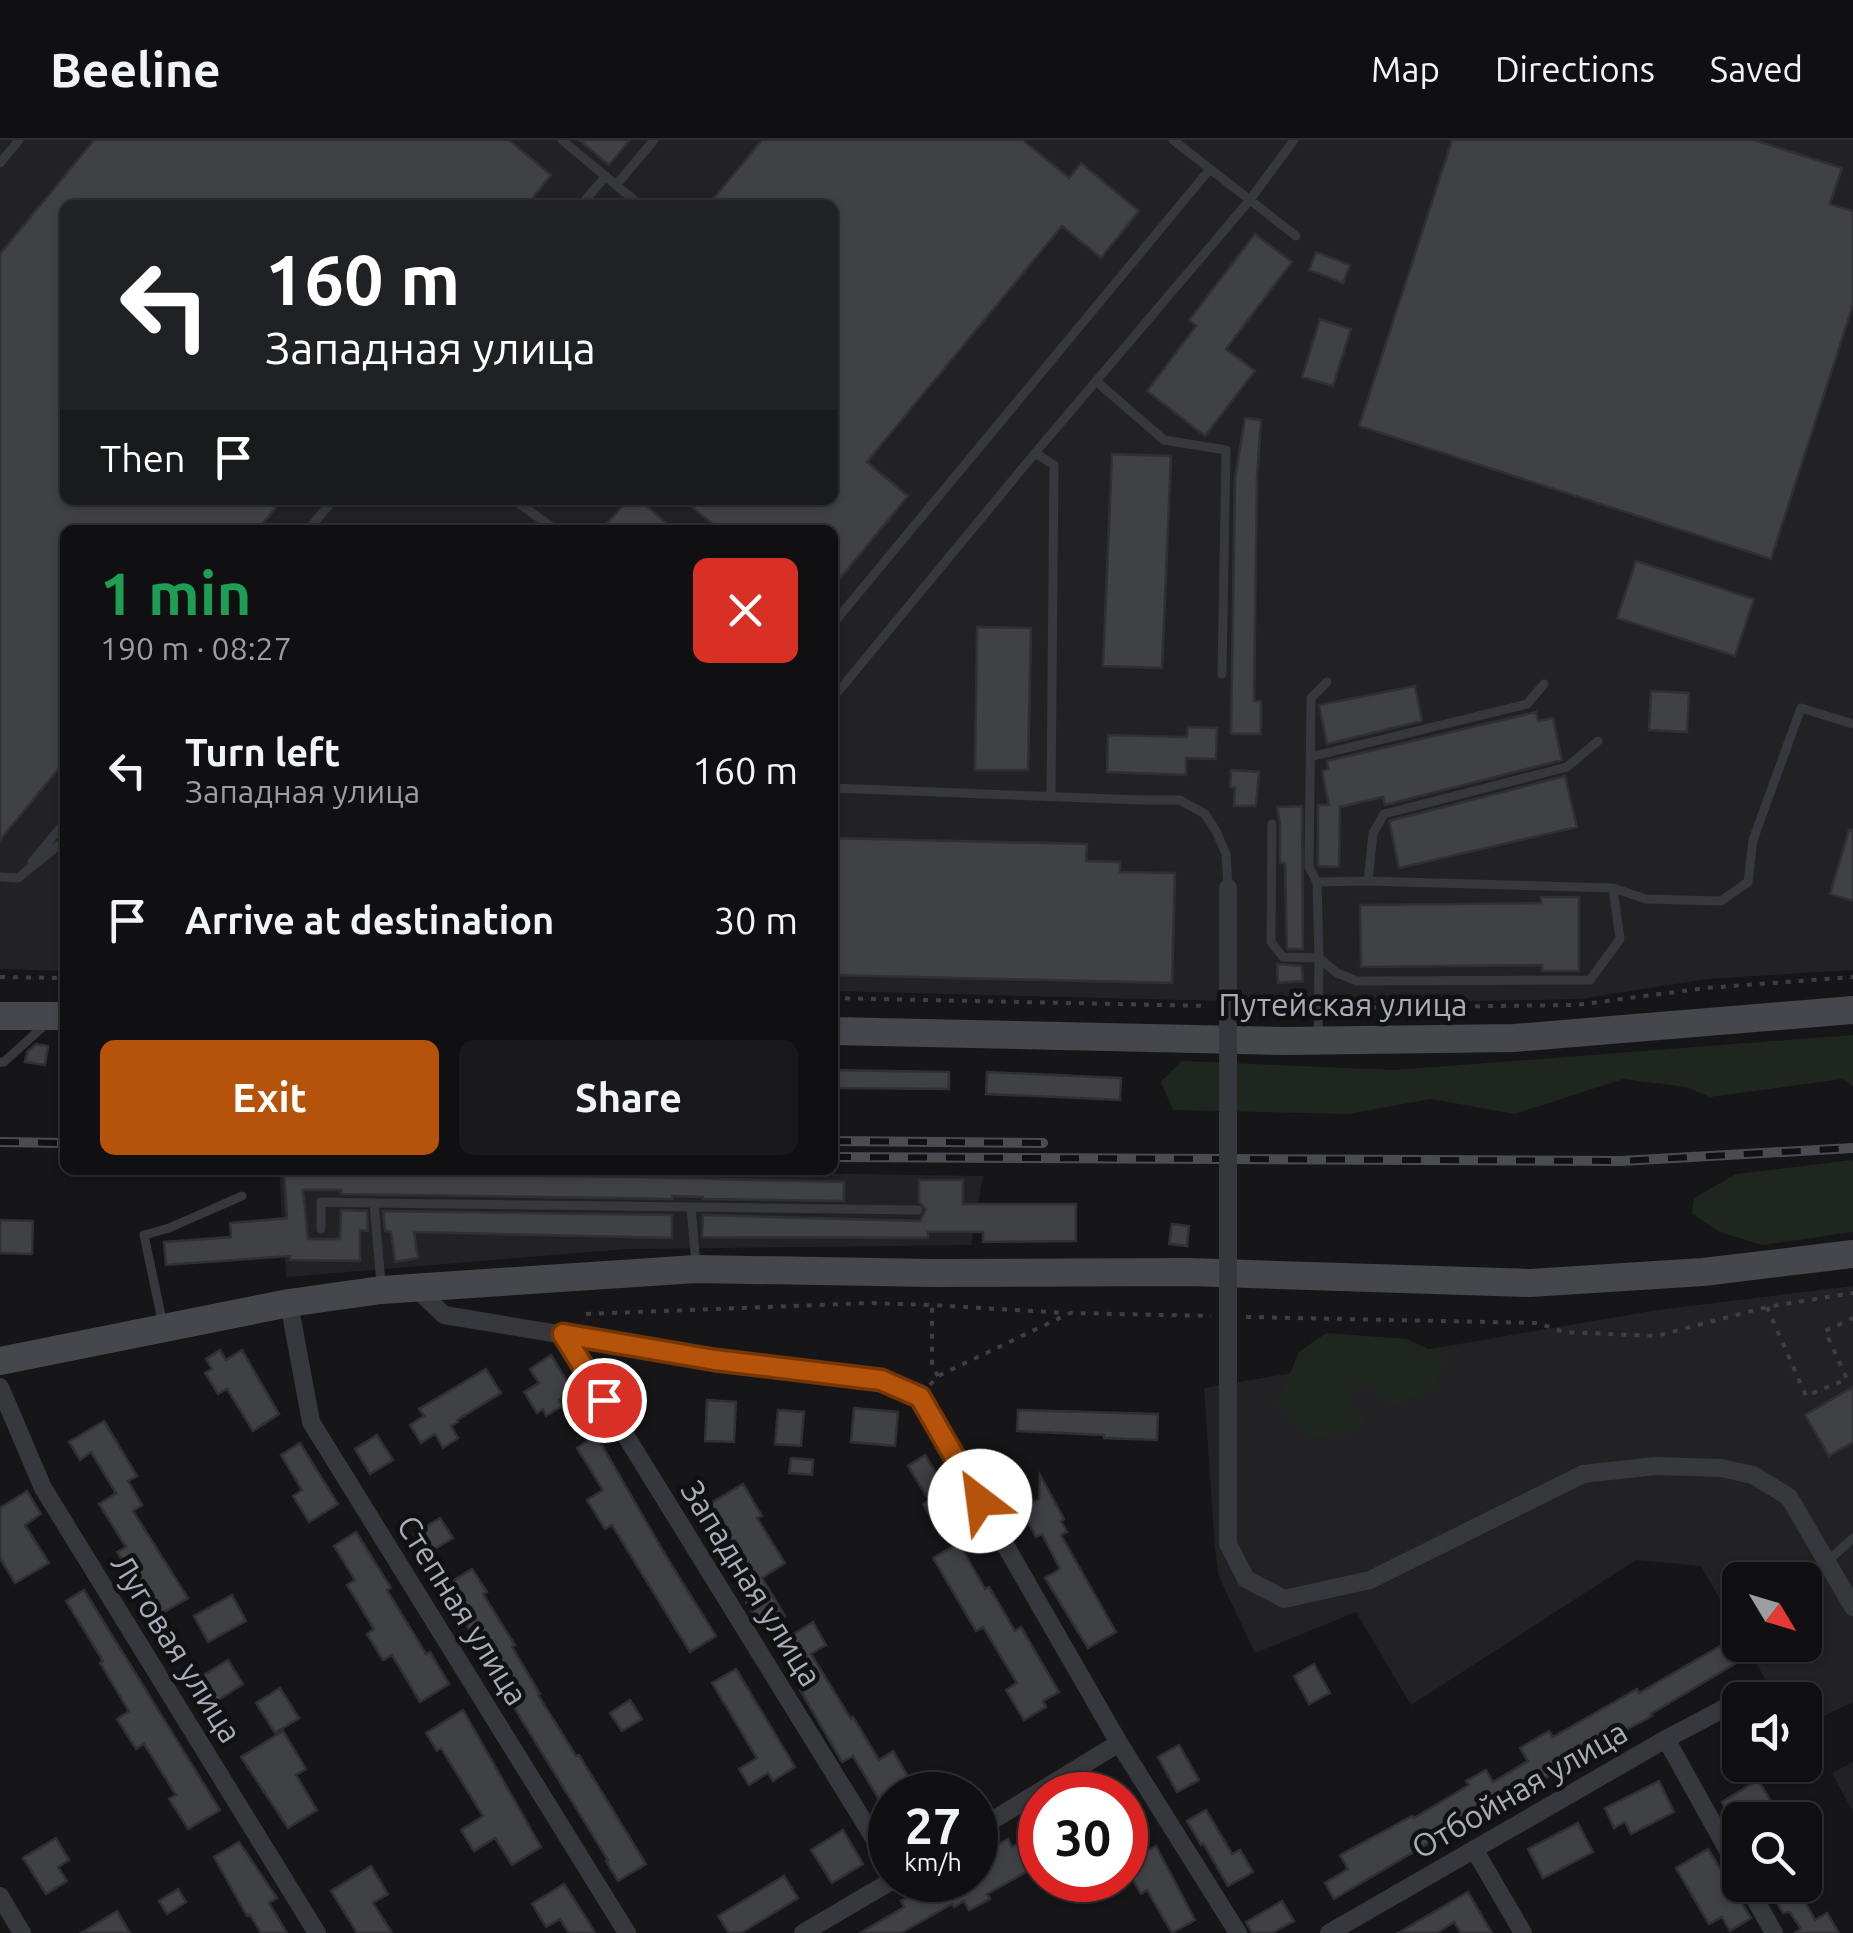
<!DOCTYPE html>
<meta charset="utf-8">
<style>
:root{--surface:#101012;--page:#19191b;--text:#f1f3f6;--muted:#9c9d9f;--line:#303032;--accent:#b45309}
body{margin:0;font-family:Ubuntu,sans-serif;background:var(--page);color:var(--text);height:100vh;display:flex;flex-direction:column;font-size:38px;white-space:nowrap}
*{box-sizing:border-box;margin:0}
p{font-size:32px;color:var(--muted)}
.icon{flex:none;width:55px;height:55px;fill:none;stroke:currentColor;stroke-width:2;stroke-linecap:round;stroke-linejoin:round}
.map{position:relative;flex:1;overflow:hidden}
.details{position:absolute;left:60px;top:385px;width:778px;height:650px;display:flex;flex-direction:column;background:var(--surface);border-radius:15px;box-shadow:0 2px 8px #0004,0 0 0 2px var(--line)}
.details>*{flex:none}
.banner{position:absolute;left:60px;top:60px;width:778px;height:305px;border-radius:15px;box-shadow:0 2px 8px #0004,0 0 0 2px var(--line);background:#202124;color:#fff;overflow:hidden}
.needle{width:65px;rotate:128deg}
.tools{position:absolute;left:1722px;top:1422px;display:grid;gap:20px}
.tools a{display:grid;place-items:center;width:100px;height:100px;border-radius:15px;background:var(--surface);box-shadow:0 2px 8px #0004,0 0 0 2px var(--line);font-size:50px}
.speed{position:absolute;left:868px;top:1632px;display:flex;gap:20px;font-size:50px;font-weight:700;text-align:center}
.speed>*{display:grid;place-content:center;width:130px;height:130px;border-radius:50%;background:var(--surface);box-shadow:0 2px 8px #0004,0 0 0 2px var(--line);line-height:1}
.speed small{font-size:25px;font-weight:400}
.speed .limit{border:15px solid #d22;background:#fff;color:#111}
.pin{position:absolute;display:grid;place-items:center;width:85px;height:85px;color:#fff;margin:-42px;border:5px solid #fff;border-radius:50%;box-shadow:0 2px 10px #0007}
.me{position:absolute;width:110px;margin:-55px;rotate:330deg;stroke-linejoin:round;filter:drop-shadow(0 0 8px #0008)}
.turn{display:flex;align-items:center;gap:35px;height:210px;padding:0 40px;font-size:45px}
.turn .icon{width:130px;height:130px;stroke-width:2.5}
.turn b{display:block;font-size:70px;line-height:85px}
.then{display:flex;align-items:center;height:95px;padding:0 40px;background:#0003;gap:20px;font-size:38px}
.round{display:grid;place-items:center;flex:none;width:105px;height:105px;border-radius:15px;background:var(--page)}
.headline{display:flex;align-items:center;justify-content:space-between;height:170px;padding:0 40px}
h1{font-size:60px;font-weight:600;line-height:75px;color:#1e9e55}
.primary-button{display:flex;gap:20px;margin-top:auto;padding:20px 40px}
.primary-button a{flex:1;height:115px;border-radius:15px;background:var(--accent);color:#fff;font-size:40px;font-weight:600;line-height:115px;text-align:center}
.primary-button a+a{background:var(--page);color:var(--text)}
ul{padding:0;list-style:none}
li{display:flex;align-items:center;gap:30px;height:150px;padding:0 40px}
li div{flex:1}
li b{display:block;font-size:38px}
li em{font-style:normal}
header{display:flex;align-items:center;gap:60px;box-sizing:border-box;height:140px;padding:0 50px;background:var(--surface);border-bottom:2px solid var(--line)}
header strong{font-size:48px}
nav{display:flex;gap:55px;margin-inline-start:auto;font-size:35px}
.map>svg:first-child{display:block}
.built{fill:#222225;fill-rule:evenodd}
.green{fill:#1e261f}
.building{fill:#404145;stroke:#303034;stroke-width:2.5}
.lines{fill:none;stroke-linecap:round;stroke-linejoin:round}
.path{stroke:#3d3f44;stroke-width:4;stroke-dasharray:5 8;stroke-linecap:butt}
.lane{stroke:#37383d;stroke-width:9}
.street{stroke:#37383d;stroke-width:18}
.secondary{stroke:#45474d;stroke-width:28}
.rail-casing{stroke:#4a4c52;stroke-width:10}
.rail{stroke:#111113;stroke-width:6;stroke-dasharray:19;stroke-linecap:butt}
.street-bridge{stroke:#37383d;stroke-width:18}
.route-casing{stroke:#753606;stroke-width:25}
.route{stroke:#b45309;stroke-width:18}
.labels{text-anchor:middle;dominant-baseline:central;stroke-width:9;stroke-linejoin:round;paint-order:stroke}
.street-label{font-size:32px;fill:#a8adb8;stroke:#111113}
</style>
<header>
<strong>Beeline</strong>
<nav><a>Map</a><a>Directions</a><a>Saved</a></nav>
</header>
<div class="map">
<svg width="1853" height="1793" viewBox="0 0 1853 1793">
<rect width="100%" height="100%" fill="#161618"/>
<path class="built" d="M0 0H1853V830L1707 839 1580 859 1337 864 833 851 832 390H65V831L0 829ZM65 65H832V360H65Z
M279 1030H600L983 1036 971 1105 628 1109 286 1137Z
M1853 1146V1562L1805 1585V1560H1777L1746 1505H1805V1440H1740V1495L1701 1426 1636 1420 1411 1565 1356 1472 1255 1513 1219 1437 1215 1409 1204 1248 1657 1170Z
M1853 1622V1672L1832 1633Z"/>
<path class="green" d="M1853 895V946L1842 939 1710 957 1686 947 1623 939 1515 974 1431 959 1348 974 1173 970 1161 942 1182 921 1395 930Z
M1853 1020V1092L1762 1105 1720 1092 1692 1074 1694 1058 1736 1034Z
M1326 1193 1407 1199 1445 1217 1435 1249 1392 1266 1366 1245 1346 1256 1365 1281 1359 1292 1312 1298 1276 1266 1299 1212Z"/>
<path class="building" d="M94 0H509L551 35 527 65H65V360H282L257 390H65V621L0 700V114Z
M579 0H630L609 25Z
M762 0H1023L1069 38 1081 23 1139 71 1101 118 1062 86 867 322 908 356 832 448V390H720L683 360H832V65H708Z
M1452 0H1754L1842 28 1830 64 1853 71V165L1771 419 1359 286Z
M1255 94 1292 122 1226 209 1255 231 1205 296 1147 251 1196 186 1189 180Z
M1316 112 1350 125 1343 143 1309 130Z
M1320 179 1351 189 1333 246 1302 237Z
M1245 278 1261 280 1257 338 1254 561H1261V594H1231L1235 338Z
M1112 314 1171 316 1162 528 1103 526Z
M628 360H640L674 390H601Z
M1636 421 1754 459 1735 516 1617 478Z
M977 487 1031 488 1028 630H975Z
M1415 546 1422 581 1327 604 1319 565Z
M1651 551 1689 553 1687 592 1649 590Z
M1536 572 1538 581 1553 578 1562 620 1385 665 1383 657 1340 667 1339 727 1318 726V665H1329L1322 631 1328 629 1327 621Z
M1188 587 1217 588 1216 619 1186 618V635L1107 632 1108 595 1187 597Z
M1231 630 1259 632 1256 666H1234L1235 648 1230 647Z
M1565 636 1577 687 1399 728 1389 681Z
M1302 666 1303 809H1287L1285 723H1280V684L1277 667Z
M1849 690H1853V761L1830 754Z
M832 698 1087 704 1086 721 1120 722V732L1175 733 1172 843 832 835Z
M1541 757H1579V831H1542V825L1361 827 1360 765 1541 763Z
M1277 824 1302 826 1303 841 1278 843Z
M36 904 48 906 45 925 25 922 27 912Z
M832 930 949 932V949L832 948Z
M987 932 1121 938 1120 960 986 954Z
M284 1033 639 1037 844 1042V1061L703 1059V1057L672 1056V1059L341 1054V1050H303L308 1099H340L341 1070 367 1071 368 1091 360 1090V1121L290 1120V1116L166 1125 164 1102 231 1097 230 1083 287 1078Z
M919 1040H963V1064H1076V1101L983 1102V1092H928V1098L702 1097 703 1075 920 1081 926 1069 919 1062Z
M383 1071 672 1075V1098L414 1092 418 1118 395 1122 391 1092 385 1091Z
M0 1080 33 1081 32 1114 0 1113Z
M1172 1084 1189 1086 1187 1106 1169 1104Z
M220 1210 226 1220 242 1210 279 1274 253 1291 227 1249 218 1254 205 1233 212 1229 206 1219Z
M551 1215 573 1251 559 1260 562 1266 546 1276 543 1269 537 1273 524 1252 539 1243 530 1229Z
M486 1229 501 1253 457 1280 458 1282 451 1286 458 1298 443 1308 435 1294 421 1303 410 1285 424 1276 419 1269Z
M1853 1247V1302L1829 1316 1805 1275Z
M707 1260 736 1262 734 1302 705 1301Z
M854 1268 898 1272 895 1306 851 1302Z
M778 1270 804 1272 801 1306 775 1304Z
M1018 1270 1158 1274 1157 1300 1104 1298V1295L1017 1291Z
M104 1281 137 1336 128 1341 142 1365 133 1371 188 1458 154 1478 144 1462 147 1460 117 1412 126 1407 99 1364 116 1353 91 1312 80 1320 69 1302Z
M377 1295 393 1320 370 1334 355 1309Z
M596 1295 666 1416 716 1496 690 1512 612 1385 605 1389 587 1360 603 1350 577 1308Z
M300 1303 338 1364 309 1382 293 1356 302 1350 281 1315Z
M925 1315 963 1375 939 1390 923 1364 929 1360 908 1326Z
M791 1318 813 1320 812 1335 789 1333Z
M1040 1335 1064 1379 1061 1381 1067 1392 1061 1395 1116 1492 1088 1508 1045 1438 1060 1429 1042 1394 1036 1397 1026 1378 1031 1375 1026 1366 1039 1359Z
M743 1344 762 1376 757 1378 785 1423 762 1438 785 1476 763 1489 746 1462 749 1460 722 1416 728 1412 701 1369Z
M27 1351 41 1374 25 1385 49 1423 15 1443 0 1418V1368Z
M440 1378 453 1398 426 1414 414 1394Z
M356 1392 391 1448 387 1450 426 1514 430 1512 449 1544 420 1562 392 1515 383 1520 367 1494 374 1489 347 1445 355 1440 334 1406Z
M959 1403 985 1449 989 1447 1015 1491 1021 1487 1059 1552 1043 1561 1046 1567 1024 1580 1006 1550 1017 1543 983 1487 976 1491 933 1418Z
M472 1429 487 1452 483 1454 515 1505 512 1507 540 1554 538 1555 576 1616 579 1615 646 1724 618 1741 606 1721 608 1720 523 1582 497 1539 499 1538 443 1447Z
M84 1450 220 1670 188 1689 169 1659 176 1655 144 1604 136 1609 117 1579 129 1571 100 1523 103 1521 66 1461Z
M232 1455 246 1481 208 1502 194 1476Z
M813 1482 826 1505 811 1514 851 1579 853 1577 879 1620 893 1611 909 1638 890 1649V1678L853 1616 842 1622 800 1550 811 1543 784 1500Z
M1729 1501 1741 1520 1651 1574 1652 1576 1581 1614 1567 1622 1569 1624 1534 1645 1532 1642 1334 1759 1325 1743 1348 1729 1340 1715 1412 1676 1414 1678 1469 1645 1466 1641 1486 1630 1493 1642 1528 1621 1520 1608 1549 1591 1553 1597 1637 1549 1639 1553Z
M228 1520 243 1544 212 1564 197 1539Z
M1314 1524 1330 1553 1309 1564 1294 1536Z
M736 1529 795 1627 773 1641 768 1633 749 1645 739 1629 757 1618 712 1543Z
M280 1548 299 1578 275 1593 256 1563Z
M630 1560 642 1579 622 1591 610 1573Z
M463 1570 541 1707 512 1725 495 1698 474 1711 461 1690 483 1676 441 1608 437 1611 426 1593Z
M283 1591 306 1629 296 1635 317 1670 288 1688 241 1617Z
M1179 1605 1199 1640 1177 1652 1158 1617Z
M1758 1640 1782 1680H1740V1692L1722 1662Z
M1659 1641 1674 1672 1631 1694 1625 1682 1614 1688 1605 1668Z
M1206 1670 1232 1714 1240 1710 1253 1732 1228 1746 1203 1703 1201 1705 1187 1681Z
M1578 1683 1593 1712 1543 1738 1528 1709Z
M843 1690 863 1724 832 1743 811 1710Z
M56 1698 69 1720 58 1727 67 1741 46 1754 23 1718Z
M1008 1699 1012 1707 1019 1703 1033 1728 987 1754 990 1759 969 1770 964 1761 954 1767 952 1764 901 1793H860L904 1767 901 1761 938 1740H975V1717Z
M239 1702 277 1758 269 1763 287 1793H261L250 1775 247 1776 214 1717Z
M1156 1706 1195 1780 1172 1793 1147 1750 1141 1754 1125 1726V1723Z
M1708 1709 1751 1778 1730 1791 1722 1777 1709 1784 1676 1728Z
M371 1726 388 1754 373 1763 392 1793H357L331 1751Z
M784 1736 798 1758 741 1793H729L718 1776Z
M564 1744 588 1781 595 1793H569L560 1779 546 1787 532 1764Z
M1776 1745H1796L1815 1780 1827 1773 1839 1793H1795L1801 1789 1790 1772 1783 1773 1772 1754 1779 1750Z
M178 1749 186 1762 167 1774 159 1761Z
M1468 1752 1492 1793H1461L1454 1782 1437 1793H1398Z
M1282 1761 1294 1781 1272 1793H1252L1246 1782Z
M117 1771 130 1793H81Z"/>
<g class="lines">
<path class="path" d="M0 837 65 838
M832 858 1208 866
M1247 867 1303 868
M1332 868 1576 865 1706 848 1853 837
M1767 1167 1806 1256 1847 1239 1825 1191 1853 1178
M586 1174 868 1163 932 1165
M1246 1177 1538 1183 1564 1192 1656 1196 1767 1167 1853 1153
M938 1236 932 1227V1165L1065 1173
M930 1245 938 1236 1070 1173 1211 1176"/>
<path class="lane" d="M562 0 640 65
M1173 0 1296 96
M0 23 19 0
M616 45 654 0
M581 65 606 36
M1096 241 1164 300 1226 310 1222 534
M1035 313 1054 325 1051 656
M514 360 556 390
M308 390 333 360
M832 485 1210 29
M1327 542 1311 558 1309 727 1317 742 1319 818 1337 833 1357 841 1590 840 1620 799 1613 748 1368 741
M832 559 1035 313 1249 61 1294 0
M1310 617 1527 564 1544 544
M832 648 1141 660H1180L1205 674 1216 691 1226 714 1228 748
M1272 684 1271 802 1283 817 1319 818 1318 897
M32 722 65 682
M0 737 18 738 65 700
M1317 742 1368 741 1373 693 1384 674 1567 627 1598 601
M1613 748 1646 759 1721 761 1748 742 1753 700 1801 568 1853 584
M0 922H4L47 883
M321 1089V1062L374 1063
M696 1126 691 1067 918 1070
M381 1144 374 1063 691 1067
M163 1185 144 1095 169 1088 242 1056
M1828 1421 1853 1398"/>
<path class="street" d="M416 1148 444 1175 715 1220 881 1240 920 1257 1119 1603 1238 1793
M289 1163 311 1282 627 1793
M563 1194 890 1724
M0 1247 43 1348 317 1793
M1228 1404 1246 1439 1284 1459 1370 1440 1583 1334 1656 1326 1721 1328 1753 1335 1789 1357 1853 1467
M1666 1599 1740 1732
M975 1691 1119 1603
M1474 1709 1523 1793
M1747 1745 1774 1793
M0 1756 22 1793
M803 1793 893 1740
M1329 1793 1666 1599 1740 1560"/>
<path class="secondary" d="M0 876H65
M832 891 1286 901 1514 898 1853 870
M0 1221 289 1163 381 1150 696 1129 932 1133 1188 1132 1530 1143 1703 1132 1853 1114"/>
<g class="rail-casing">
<path id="rail" d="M832 1001 1043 1003
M0 1002 65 1003
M832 1017 1621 1021 1853 1008"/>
</g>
<use href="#rail" class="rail"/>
<path class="street-bridge" d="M1228 748V1404"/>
</g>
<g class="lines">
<g class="route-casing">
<path id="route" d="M604 1260 563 1194 715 1220 881 1240 920 1257 980 1361"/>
</g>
<use href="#route" class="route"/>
</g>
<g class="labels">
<g class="street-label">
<text x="1343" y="864">Путейская улица</text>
<text transform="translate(752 1443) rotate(58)">Западная улица</text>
<text transform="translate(463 1470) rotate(58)">Степная улица</text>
<text transform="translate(177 1508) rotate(58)">Луговая улица</text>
<text transform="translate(1519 1649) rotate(-30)">Отбойная улица</text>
</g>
</g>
</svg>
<div class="tools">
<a><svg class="needle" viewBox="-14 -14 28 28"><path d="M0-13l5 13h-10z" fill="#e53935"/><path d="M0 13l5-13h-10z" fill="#9c9d9f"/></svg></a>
<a><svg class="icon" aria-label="sound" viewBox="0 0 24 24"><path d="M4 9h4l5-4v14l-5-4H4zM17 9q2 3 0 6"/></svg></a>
<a><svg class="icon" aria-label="search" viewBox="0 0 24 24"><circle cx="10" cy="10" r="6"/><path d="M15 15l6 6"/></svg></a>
</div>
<div class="speed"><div>27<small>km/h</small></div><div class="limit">30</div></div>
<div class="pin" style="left:604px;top:1260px;background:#d93025"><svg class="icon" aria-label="arrive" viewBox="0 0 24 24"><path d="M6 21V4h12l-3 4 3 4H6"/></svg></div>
<svg class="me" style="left:980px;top:1361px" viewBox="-20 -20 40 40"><circle r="19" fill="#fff"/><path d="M0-13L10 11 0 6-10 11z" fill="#b45309"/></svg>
<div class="banner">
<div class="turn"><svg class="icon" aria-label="left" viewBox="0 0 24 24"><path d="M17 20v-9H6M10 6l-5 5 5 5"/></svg><div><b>160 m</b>Западная улица</div></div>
<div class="then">Then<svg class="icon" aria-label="arrive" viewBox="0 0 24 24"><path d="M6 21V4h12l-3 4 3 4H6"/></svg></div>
</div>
<section class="details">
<div class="headline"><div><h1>1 min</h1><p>190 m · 08:27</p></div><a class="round" style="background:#d93025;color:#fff"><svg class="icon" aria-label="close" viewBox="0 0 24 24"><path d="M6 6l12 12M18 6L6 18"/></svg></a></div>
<ul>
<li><svg class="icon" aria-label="left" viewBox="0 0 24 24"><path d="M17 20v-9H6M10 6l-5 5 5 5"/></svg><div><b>Turn left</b><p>Западная улица</p></div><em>160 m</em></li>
<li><svg class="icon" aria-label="arrive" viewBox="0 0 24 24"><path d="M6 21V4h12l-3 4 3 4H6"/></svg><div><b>Arrive at destination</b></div><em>30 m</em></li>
</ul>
<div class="primary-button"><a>Exit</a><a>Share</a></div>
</section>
</div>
